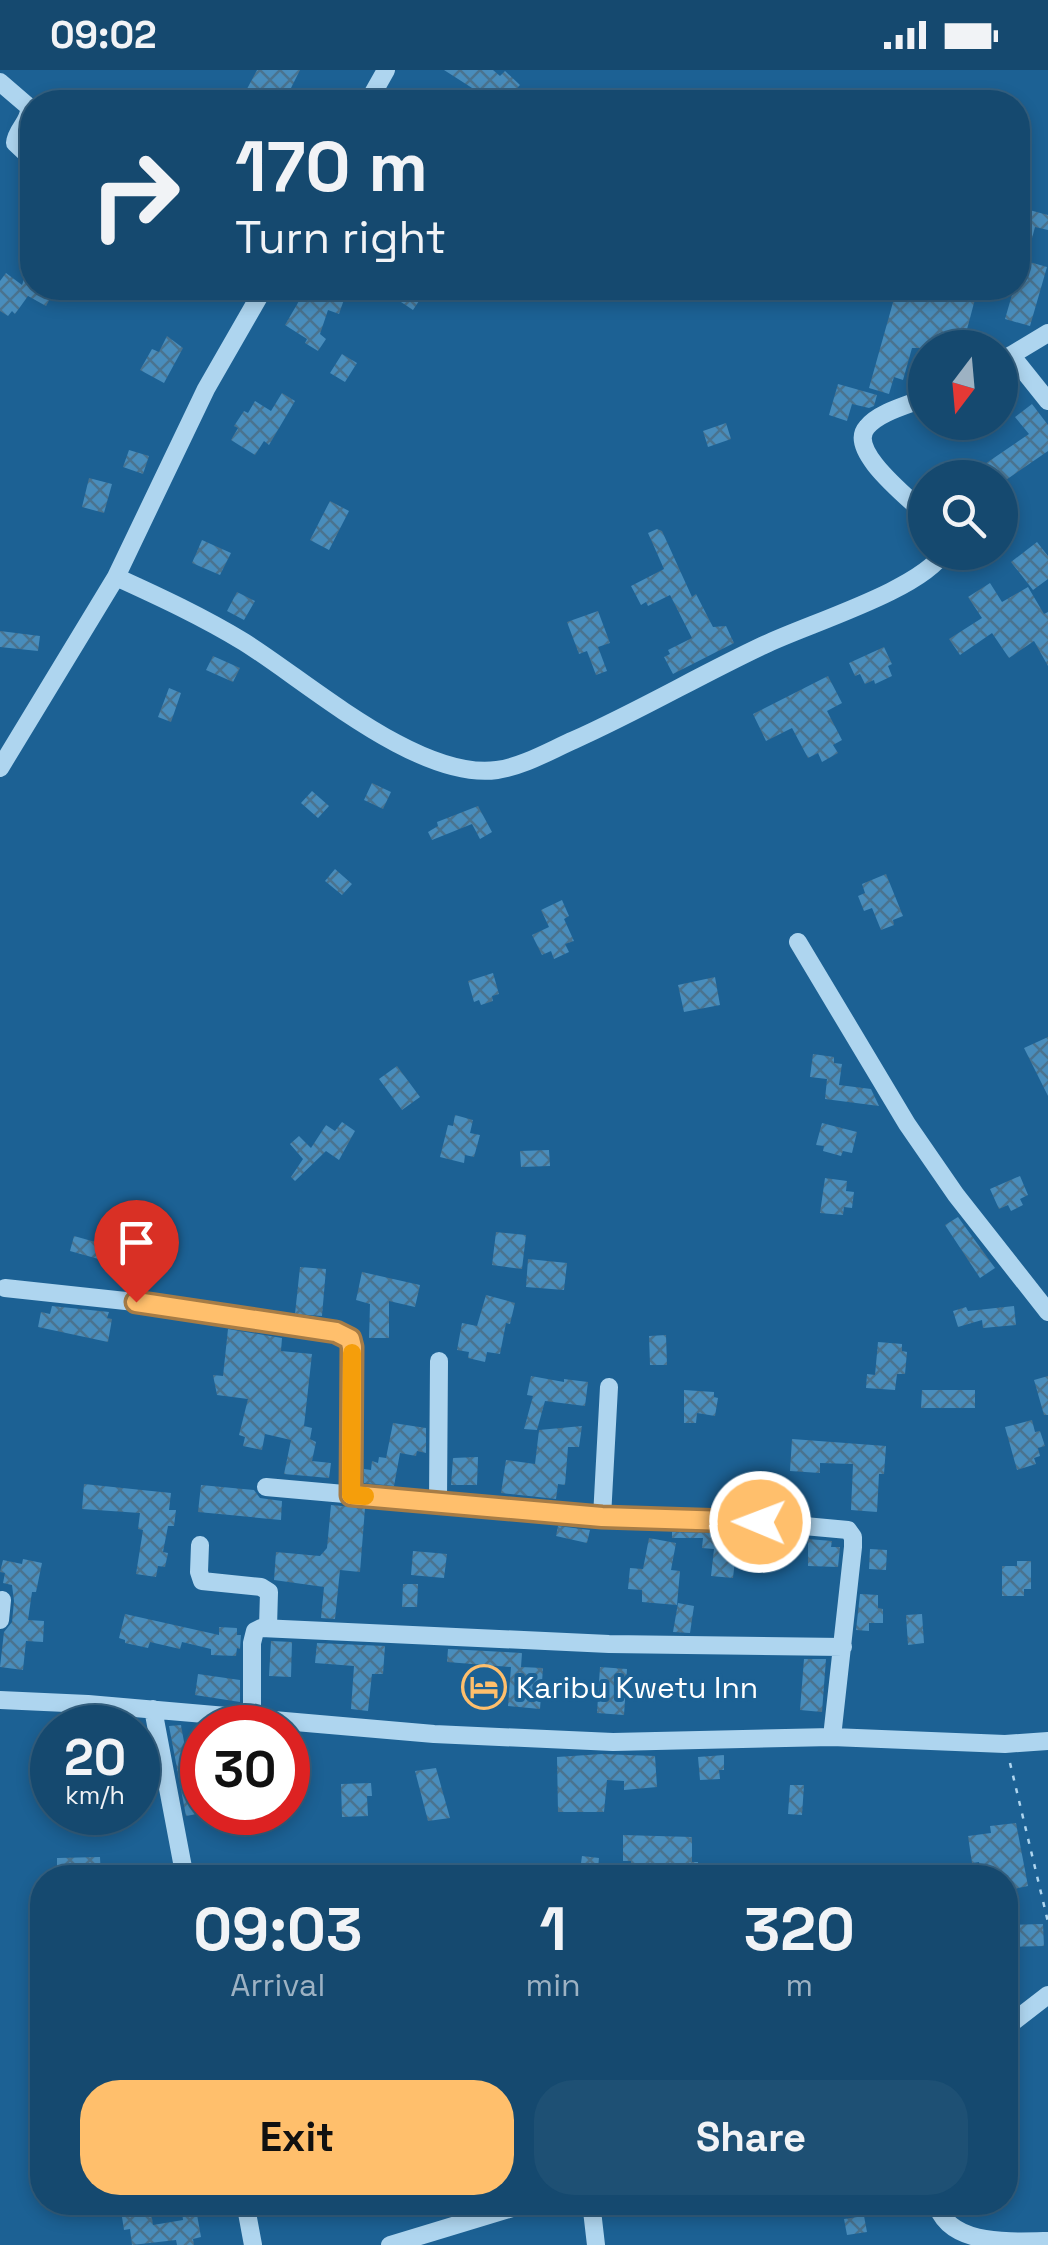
<!DOCTYPE html>
<style>
:root{--surface:#15496f;--page:#1e5074;--text:#f1f3f6;--muted:#9db2c3;--line:#346182;--accent:#ffbf6c}
body{margin:0;font-family:"Space Grotesk",sans-serif;background:var(--page);color:var(--text);height:100vh;display:flex;flex-direction:column;font-size:38px;white-space:nowrap}
*{box-sizing:border-box;margin:0}
p{font-size:32px;color:var(--muted)}
.icon{flex:none;width:55px;height:55px;fill:none;stroke:currentColor;stroke-width:2;stroke-linecap:round;stroke-linejoin:round}
.map{position:relative;flex:1;overflow:hidden}
.drawer{position:absolute;left:30px;top:1795px;width:988px;height:350px;display:flex;flex-direction:column;background:var(--surface);border-radius:40px;box-shadow:0 5px 15px #0003,0 0 0 2px var(--line)}
.drawer>*{flex:none}
.hud{position:absolute;left:20px;top:20px;width:1010px;height:210px;border-radius:40px;box-shadow:0 5px 15px #0003,0 0 0 2px var(--line);background:#15496f;color:var(--text);overflow:hidden}
.needle{width:65px;rotate:196deg}
.controls{position:absolute;left:908px;top:260px;display:grid;gap:20px}
.controls a{display:grid;place-items:center;width:110px;height:110px;border-radius:50%;background:var(--surface);box-shadow:0 5px 15px #0003,0 0 0 2px var(--line);font-size:50px}
.speed{position:absolute;left:30px;top:1635px;display:flex;gap:20px;font-size:50px;font-weight:700;text-align:center}
.speed>*{display:grid;place-content:center;width:130px;height:130px;border-radius:50%;background:var(--surface);box-shadow:0 5px 15px #0003,0 0 0 2px var(--line);line-height:1}
.speed small{font-size:25px;font-weight:400}
.speed .limit{border:15px solid #d22;background:#fff;color:#111}
.pin{position:absolute;display:grid;place-items:center;width:85px;height:85px;color:#fff;margin:-102px -42px;border-radius:50% 50% 50% 0;rotate:-45deg;box-shadow:0 0 10px #0007}
.pin .icon{rotate:45deg}
.me{position:absolute;width:110px;margin:-55px;rotate:271deg;stroke-linejoin:round;filter:drop-shadow(0 0 8px #0008)}
.turn{display:flex;align-items:center;gap:35px;height:210px;padding:0 50px;font-size:45px}
.turn .icon{width:130px;height:130px;stroke-width:2.5}
.turn b{display:block;font-size:70px;line-height:85px}
.eta{display:flex;justify-content:space-evenly;align-items:center;height:170px;text-align:center}
.eta b{font-size:60px;font-weight:700;line-height:70px}
.cta{display:flex;gap:20px;margin-top:auto;padding:20px 50px}
.cta a{flex:1;height:115px;border-radius:40px;background:var(--accent);color:#111;font-size:40px;font-weight:700;line-height:115px;text-align:center}
.cta a+a{background:var(--page);color:var(--text)}
.status{display:flex;justify-content:space-between;align-items:center;height:70px;padding:0 50px;background:var(--surface);direction:ltr}
.status svg{height:28px;fill:currentColor}
.map>svg:first-child{display:block}
.building{fill:url(#building-cross-hatch)}
.lines{fill:none;stroke-linecap:round;stroke-linejoin:round}
.path{stroke:#aed5ef;stroke-width:2.5;stroke-dasharray:5 8;stroke-linecap:butt}
.minor{stroke:#aed5ef;stroke-width:18}
.route-casing{stroke:#a67c46;stroke-width:25}
.route{stroke:#ffbf6c;stroke-width:18}
.slow{stroke:#f59e0b;stroke-width:18}
.labels{text-anchor:middle;dominant-baseline:central;stroke-width:8;stroke-linejoin:round;paint-order:stroke}
.poi-label{font-size:30px;fill:#fff;stroke:#1c6194;text-anchor:start}
</style>
<div class="status"><b>09:02</b><svg viewBox="0 0 49 12"><path d="M0 12V9h3v3zM5 12V6h3v6zM10 12V3h3v9zM15 12V0h3v12zM26 1h20v11H26zM47 4h2v5h-2z"/></svg></div>
<div class="map">
<svg width="1048" height="2175" viewBox="0 0 1048 2175">
<defs>
<pattern id="building-cross-hatch" width="8" height="8" patternUnits="userSpaceOnUse" patternTransform="scale(2.5)"><rect width="8" height="8" fill="#498dbc"/><path d="M0 0l8 8M0 8l8-8" fill="none" stroke="#4a738f"/></pattern>
</defs>
<rect width="100%" height="100%" fill="#1c6194"/>
<path class="building" d="M257 0H300L284 32H240Z
M444 0H493L500 6 505 1 520 15 503 32H476L483 25Z
M1018 137 1048 145V160L1035 157 1026 191 1047 197 1030 256 1005 249 1014 218H1018Z
M6 203 22 215 24 209 32 214V218L52 225 46 236 28 226 15 244 12 241 8 246 0 241V211Z
M294 218H348L339 244 328 240 320 264 326 269 318 281 305 273 307 269 285 255 299 231 290 229Z
M402 218H413L423 225 413 240 395 228Z
M897 218H978L962 278H912L903 310 894 307 889 324 869 318Z
M167 266 183 278 164 313 140 300 152 279 159 282Z
M342 284 357 293 345 312 330 303Z
M838 314 877 325 874 336 869 338 852 334 847 351 829 345Z
M282 323 295 331 269 375 264 371 255 385 231 370 238 358 234 356 244 341 248 343 255 331 271 341Z
M1032 334 1048 355V381L1000 414V408H990L982 396 1029 364 1015 347Z
M726 353 731 369 708 377 703 361Z
M129 380 149 386 143 404 123 397Z
M89 408 112 414 104 443 82 437Z
M330 431 349 441 329 480 310 470Z
M657 459 662 461 692 527 696 524 713 557 726 556 734 573 673 604 664 587 670 584 668 580 692 568 670 525 648 536 646 532 641 535 631 516 664 499 648 463Z
M202 470 231 483 220 505 192 493Z
M1037 472 1048 486V509L1033 520 1011 492Z
M990 513 1002 532 1028 517 1044 544 1048 542V596L1034 571 1009 588 992 563 960 585 949 569 982 548 968 527Z
M237 522 255 531 244 550 227 541Z
M598 541 610 573 598 577 607 601 596 605 587 581 579 584 567 552Z
M0 561 40 566 38 581 0 577Z
M884 577 892 594 888 596 892 606 875 614 874 610 865 614 860 604 855 606 849 593Z
M213 586 240 598 233 612 206 600Z
M828 606 842 633 827 641 842 670 833 675 838 683 822 692 818 683 808 688 792 658 766 671 753 644Z
M169 618 181 623 171 652 158 647Z
M372 713 391 722 383 739 364 730Z
M312 721 329 736 318 748 301 733Z
M478 736 492 762 480 769 472 754 432 770 428 762 438 756 437 752Z
M335 799 352 814 342 825 325 811Z
M886 804 903 846 893 850 894 855 881 860 872 838 864 841 858 826 865 823 862 814Z
M562 830 569 846 564 849 574 871 565 874 569 882 554 889 551 881 542 885 532 865 549 857 541 840Z
M493 903 499 924 492 926 493 931 481 935 479 930 474 932 468 911Z
M715 907 720 935 684 942 678 915Z
M1048 967V1026L1024 978Z
M813 984 834 987V993L842 994 839 1015 871 1019 879 1036 825 1029 827 1009 810 1007Z
M397 996 420 1027 402 1040 379 1009Z
M455 1045 473 1050 470 1063 480 1065 474 1087 465 1085 464 1093 440 1087 448 1055 453 1056Z
M342 1052 355 1061 339 1090 326 1081 295 1111 291 1107 303 1089 290 1074 299 1066 311 1078 326 1055 335 1061Z
M822 1053 857 1062 852 1083 843 1081 841 1086 823 1081 824 1076 816 1075Z
M549 1080 550 1096 521 1097 520 1081Z
M1020 1106 1028 1125 1020 1129 1023 1135 1011 1141 1008 1135 999 1139 990 1119Z
M825 1108 847 1111 846 1121 854 1122 852 1138 844 1137 843 1145 820 1143Z
M958 1147 995 1198 980 1208 945 1155Z
M119 1157 147 1166 142 1183 114 1175Z
M496 1162 526 1165 522 1199 492 1195Z
M74 1166 106 1175 102 1190 70 1181Z
M528 1189 567 1193 564 1220 526 1217Z
M300 1197 326 1199 322 1246 295 1244Z
M362 1202 420 1215 415 1237 389 1231V1268H369L370 1234 356 1230Z
M486 1225 515 1233 510 1254 506 1253 500 1284 487 1282 485 1292 468 1288 469 1282 457 1280 462 1253 477 1256Z
M52 1236 109 1242 107 1248 112 1249 108 1272 38 1257 41 1242 50 1244Z
M1014 1236 1016 1255 983 1258 982 1250 958 1257 953 1241 966 1237 968 1241Z
M228 1259 282 1268 281 1281 312 1284 304 1356 312 1358 310 1369 316 1372 312 1391 331 1393 329 1408 284 1404 291 1370 265 1364 262 1380 243 1376 245 1367 239 1365 248 1329 217 1325 213 1305 223 1306Z
M666 1265 667 1295H650L649 1266Z
M878 1272 902 1274V1281L907 1282 905 1304H897L895 1320 866 1318 867 1304 875 1305Z
M531 1306 564 1312V1309L588 1312 585 1336 545 1331 537 1360 524 1359 533 1326 527 1325Z
M1048 1306V1345H1044L1034 1310Z
M684 1320 714 1322V1327L718 1328 715 1346 697 1343 696 1353H684Z
M922 1320H975V1338H921Z
M1032 1350 1035 1362 1040 1361 1045 1376 1038 1378 1040 1386 1034 1388 1036 1394 1017 1400 1005 1357Z
M393 1353 426 1358V1383L417 1381 416 1386 400 1383 394 1416 364 1413V1399L371 1400 372 1391 378 1393 379 1387 386 1388Z
M582 1356 579 1377H568L565 1415 558 1414 556 1429 501 1423 506 1390 535 1394 539 1360Z
M792 1369 886 1376 884 1404H879L877 1442 851 1440 853 1394 820 1393V1403L790 1401Z
M478 1387 477 1415H451L453 1388Z
M84 1414 171 1423 169 1440H176L174 1456H168L163 1482 168 1483 165 1497 158 1496 156 1507 136 1504 143 1460 138 1459 140 1443 82 1439Z
M201 1415 254 1420 260 1428 282 1431 281 1450 198 1442Z
M331 1435 365 1438 360 1502 340 1500 335 1549 321 1548 324 1517 274 1510 276 1482 320 1486 327 1478Z
M558 1456 590 1460 587 1473 556 1466Z
M672 1462 738 1464 733 1508 711 1506 714 1479 702 1478 703 1468H672Z
M649 1468 676 1473 671 1500 680 1501 677 1535 642 1532V1520L628 1519 630 1498 643 1499Z
M808 1469 832 1471 831 1477H840L838 1497 808 1496Z
M870 1479 887 1480 886 1500 869 1499Z
M413 1481 447 1484 444 1508 411 1505Z
M23 1489 42 1493 36 1522H32L28 1550 44 1551 43 1572 26 1571 23 1600 0 1597 4 1562 12 1552 14 1531 12 1515 3 1513 5 1503 0 1502 3 1490 22 1494Z
M1017 1491H1031V1519H1024V1526H1002V1496H1017Z
M403 1514H418L417 1537H402Z
M860 1524 878 1525V1538L883 1539V1553H869V1561L856 1560Z
M678 1533 694 1536 690 1563 673 1562Z
M125 1544 219 1565V1557L237 1558V1565H241L240 1579 237 1578 236 1586 211 1585V1579L182 1572 180 1579 150 1572 148 1578 125 1573V1570L119 1568Z
M922 1544 924 1573 908 1575 906 1545Z
M271 1571 292 1572 291 1607 269 1606Z
M317 1573 385 1576 383 1604H372L368 1641 351 1639 354 1596 315 1593Z
M448 1579 522 1583 521 1597 543 1598 540 1639 508 1636 511 1597 447 1592Z
M804 1589H826L822 1642 800 1640Z
M600 1597 627 1599 624 1645 597 1643Z
M198 1604 240 1610V1632L195 1625Z
M181 1655 197 1744 186 1746 169 1656Z
M602 1684 655 1686 657 1717 624 1720V1711L607 1710 604 1742H558L557 1687Z
M724 1685V1700H719L720 1709 700 1710 698 1687Z
M436 1698 450 1748 428 1751 415 1701Z
M371 1713 372 1726H367L368 1746 342 1747 341 1714Z
M790 1715H804L802 1745 788 1744Z
M1016 1753 1028 1816 1005 1821V1808H981L979 1792 972 1793 968 1766 991 1763 990 1756Z
M623 1765 692 1767V1792H698V1808H631V1791H623Z
M582 1786 599 1788 597 1808H579Z
M100 1787 101 1808H57V1788Z
M1043 1854 1044 1876 1005 1877V1855Z
M196 2139 201 2167 193 2169 194 2175H177L176 2170 132 2175 130 2159 124 2160 122 2147 151 2142 153 2155 183 2150 182 2141Z
M864 2146 867 2162 847 2165 844 2149Z"/>
<g class="lines">
<path class="path" d="M1010 1693 1048 1852"/>
<path class="minor" d="M0 12 29 37C31 51 16 59 15 73L32 89
M368 32 386 0
M1011 285 1048 331
M1000 292 1048 263
M925 328C908 335 879 342 867 357 846 380 909 428 925 444
M116 507C160 527 203 547 244 572 308 612 419 711 497 700 524 696 549 681 574 670 639 641 700 605 764 575 807 554 921 520 944 482
M0 698 116 507 206 319 264 218
M798 872 907 1054 956 1125 1048 1242
M5 1218 135 1232 346 1265 353 1277 351 1425
M266 1417 602 1447 761 1452 848 1460 853 1467V1477L832 1667
M438 1432 439 1291
M602 1447 609 1317
M200 1475 199 1502 202 1511 261 1517 269 1522 268 1557
M0 1550 2 1530
M0 1630 88 1634 434 1664 613 1672 832 1667 1005 1674 1048 1671
M153 1639 185 1808
M252 1647V1573L255 1561 261 1558 609 1574 843 1577
M1005 1958 1048 1925
M245 2132 253 2175
M591 2132 596 2175
M936 2132C947 2175 1005 2172 1048 2171
M390 2175 532 2132"/>
</g>
<g class="lines">
<g class="route-casing">
<path id="route" d="M136 1232 336 1262 350 1269 352 1277 351 1425 602 1447 760 1452"/>
</g>
<use href="#route" class="route"/>
<path class="slow" d="M352 1283 351 1425 365 1426"/>
</g>
<defs>
<g id="hotel-ring" transform="scale(2.25)"><circle r="9.5" fill="#1c6194" stroke="#ffbf6c" stroke-width="1.5"/><path d="M-6-4.5h1.5V1H6V5H4.5V3h-9V5H-6ZM-4 0a1.8 1.8 0 1 1 3.6 0ZM.5 0V-2.5h3Q6-2.5 6 0Z" fill="#ffbf6c"/></g>
</defs>
<g fill-rule="evenodd">
<use href="#hotel-ring" x="484" y="1617"/>
</g>
<g class="labels">
<g class="poi-label">
<text x="516" y="1617">Karibu Kwetu Inn</text>
</g>
</g>
</svg>
<div class="controls">
<a><svg class="needle" viewBox="-14 -14 28 28"><path d="M0-13l5 13h-10z" fill="#e53935"/><path d="M0 13l5-13h-10z" fill="#9db2c3"/></svg></a>
<a><svg class="icon" aria-label="search" viewBox="0 0 24 24"><circle cx="10" cy="10" r="6"/><path d="M15 15l6 6"/></svg></a>
</div>
<div class="speed"><div>20<small>km/h</small></div><div class="limit">30</div></div>
<div class="pin" style="left:136px;top:1232px;background:#d93025"><svg class="icon" aria-label="arrive" viewBox="0 0 24 24"><path d="M6 21V4h12l-3 4 3 4H6"/></svg></div>
<svg class="me" style="left:760px;top:1452px" viewBox="-20 -20 40 40"><circle r="17" fill="#ffbf6c" stroke="#fff" stroke-width="3"/><path d="M0-11L8 9 0 5-8 9z" fill="#fff"/></svg>
<div class="hud">
<div class="turn"><svg class="icon" aria-label="right" viewBox="0 0 24 24"><path d="M7 20v-9h11M14 6l5 5-5 5"/></svg><div><b>170 m</b>Turn right</div></div>
</div>
<section class="drawer">
<div class="eta">
<div><b>09:03</b><p>Arrival</p></div>
<div><b>1</b><p>min</p></div>
<div><b>320</b><p>m</p></div>
</div>
<div class="cta"><a>Exit</a><a>Share</a></div>
</section>
</div>
